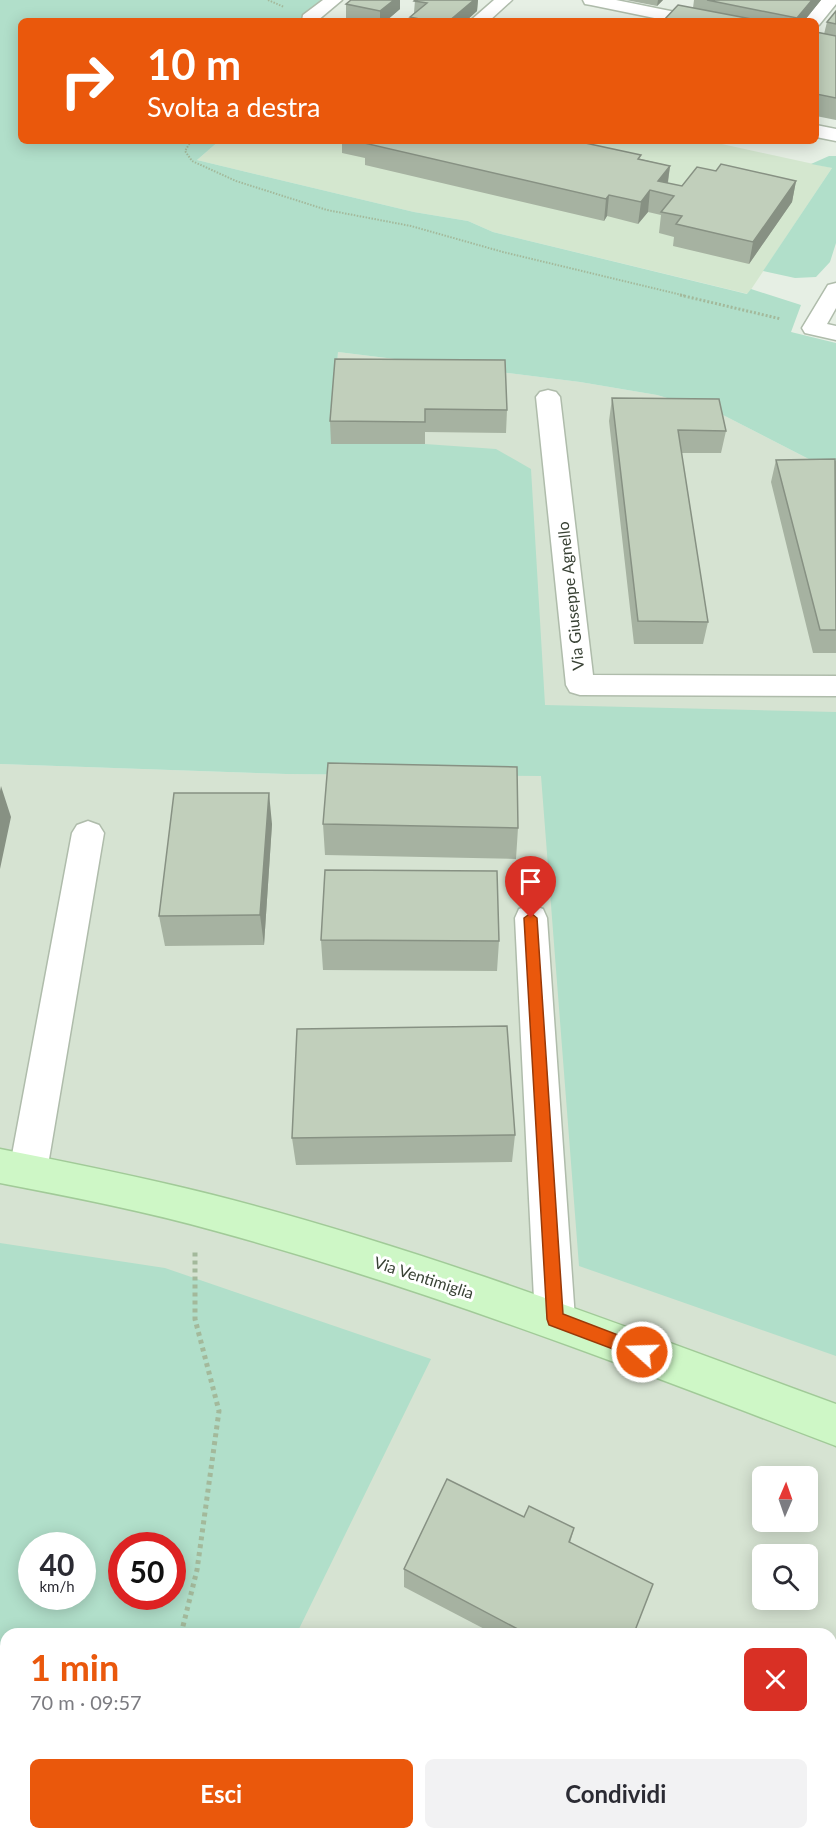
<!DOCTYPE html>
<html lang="it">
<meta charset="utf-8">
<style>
:root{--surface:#fff;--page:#f2f2f3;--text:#2b2b33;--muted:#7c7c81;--accent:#ea580c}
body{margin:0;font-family:Lato,sans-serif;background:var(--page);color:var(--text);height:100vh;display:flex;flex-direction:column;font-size:22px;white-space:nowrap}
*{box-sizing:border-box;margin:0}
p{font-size:20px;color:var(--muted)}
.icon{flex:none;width:33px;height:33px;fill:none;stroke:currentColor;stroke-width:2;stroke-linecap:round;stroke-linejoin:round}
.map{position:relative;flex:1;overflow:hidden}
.drawer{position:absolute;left:0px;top:1628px;width:837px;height:212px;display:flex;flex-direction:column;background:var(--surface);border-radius:18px 18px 0 0;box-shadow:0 3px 15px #0003}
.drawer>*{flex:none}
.banner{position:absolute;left:18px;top:18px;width:801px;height:126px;border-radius:9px;box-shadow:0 3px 15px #0003;background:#ea580c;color:#fff;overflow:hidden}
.needle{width:39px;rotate:2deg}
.tools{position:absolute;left:752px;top:1466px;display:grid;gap:12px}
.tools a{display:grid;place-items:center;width:66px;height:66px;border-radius:9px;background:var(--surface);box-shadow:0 3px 15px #0003;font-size:30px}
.speed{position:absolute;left:18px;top:1532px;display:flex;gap:12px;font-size:30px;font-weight:700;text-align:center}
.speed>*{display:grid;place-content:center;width:78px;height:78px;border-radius:50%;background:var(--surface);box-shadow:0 3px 15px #0003;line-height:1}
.speed small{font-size:15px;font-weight:400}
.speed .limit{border:9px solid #d22;background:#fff;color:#111}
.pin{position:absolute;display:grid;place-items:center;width:51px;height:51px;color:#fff;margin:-62px -26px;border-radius:50% 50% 50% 0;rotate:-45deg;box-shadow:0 0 6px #0007}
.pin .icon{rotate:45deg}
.me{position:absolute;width:66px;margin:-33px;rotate:290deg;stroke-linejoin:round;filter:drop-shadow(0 0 4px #0008)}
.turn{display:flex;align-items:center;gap:21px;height:126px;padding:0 30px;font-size:27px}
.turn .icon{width:78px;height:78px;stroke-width:2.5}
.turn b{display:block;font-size:42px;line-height:51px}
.round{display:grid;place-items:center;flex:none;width:63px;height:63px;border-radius:9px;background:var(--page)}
.headline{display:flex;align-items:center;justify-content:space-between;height:102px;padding:0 30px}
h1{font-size:36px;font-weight:700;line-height:45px;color:var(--accent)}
.cta{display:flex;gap:12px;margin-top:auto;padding:12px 30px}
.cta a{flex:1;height:69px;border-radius:9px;background:var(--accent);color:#fff;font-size:24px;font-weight:700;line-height:69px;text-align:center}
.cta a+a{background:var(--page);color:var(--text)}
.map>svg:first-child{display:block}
.residential{fill:#d6e3d2;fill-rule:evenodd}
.education{fill:#d4e7cf}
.green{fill:#b1dfca;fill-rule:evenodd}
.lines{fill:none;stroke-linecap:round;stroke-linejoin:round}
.street-casing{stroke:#afbcab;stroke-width:3}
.secondary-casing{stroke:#a1ca98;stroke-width:3}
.path-far2{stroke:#a3b99b;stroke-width:2;stroke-dasharray:1.5 1.5;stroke-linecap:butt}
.path-far1{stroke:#a3b99b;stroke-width:3;stroke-dasharray:2 2;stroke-linecap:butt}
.path{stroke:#a3b99b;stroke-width:5;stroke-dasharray:4 4;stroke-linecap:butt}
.street{fill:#fff;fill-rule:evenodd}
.secondary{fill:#cef7c6;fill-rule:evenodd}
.wall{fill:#a6b2a1}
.shaded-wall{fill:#879183}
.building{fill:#c1cfbb;stroke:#879183;stroke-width:1.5}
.route{fill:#ea580c;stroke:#983908;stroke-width:1.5}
.labels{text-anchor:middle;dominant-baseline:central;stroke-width:6;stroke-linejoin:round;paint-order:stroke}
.street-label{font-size:16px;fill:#384134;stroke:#fff}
</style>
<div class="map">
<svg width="836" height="1838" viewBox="0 0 836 1838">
<rect width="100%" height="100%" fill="#e6efe4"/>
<path class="residential" d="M338 352 580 382 657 395 721 414 836 473V1838H0V764L286 774 541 775 425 444H331ZM762 1476H807V1521H762ZM32 1545H82V1596H32ZM122 1545H172V1596H122ZM762 1554H807V1599H762ZM6 1634H831V1833H6Z"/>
<path class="education" d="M219 141H708L832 168 748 294 493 232 468 221 414 212 197 160Z"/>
<path class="green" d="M0 0H324L297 21H21V141H219L197 160 414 212 468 221 493 232 747 294 751 289 801 305 791 332 836 343V473L721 414 657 395 580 382 338 352 331 443 425 444 496 449 531 469 545 705 836 712V1356L579 1266 541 776 286 774 0 764Z
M829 156H836V243L830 262 816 277 795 278 763 271 832 168 811 164Z
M0 1243 165 1268 431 1359 297 1633 6 1634V1833H532L531 1838H0ZM32 1545H82V1596H32ZM122 1545H172V1596H122Z"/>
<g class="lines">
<g class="street-casing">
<path id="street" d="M323 0H342L317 21H302L303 15Z
M494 0H512L489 21H470Z
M583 0H616L695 16 701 17 704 21H669L591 5 585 4Z
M821 0H836V4L819 25H816V21H804Z
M816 125 836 129V141L816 137Z
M836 283V308L827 324 836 326V340L805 333 802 328 825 290 828 285Z
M548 390 556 392 560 397 593 675 836 676V696L580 695 570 692 566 685 536 397 540 392Z
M88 821 99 825 104 833 47 1171 41 1183 28 1188 15 1183 9 1171 72 833 77 825Z
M531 905 543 909 547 918 575 1319 569 1332 555 1338 541 1332 535 1319 515 918 519 909Z"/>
</g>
<g class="secondary-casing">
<path id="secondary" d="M0 1149C71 1163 142 1177 213 1195 425 1249 631 1329 836 1404V1446C632 1368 427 1289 216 1231 145 1211 72 1197 0 1183Z"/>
</g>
<path class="path-far2" d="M268 0 284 7
M191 141 185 151 192 161 236 181 327 210 411 226 503 252 686 296"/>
<path class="path-far1" d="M680 295 781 319"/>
<path class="path" d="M181 1634 197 1570 219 1411 195 1319V1251
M106 1838 108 1833"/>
<use href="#street" class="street"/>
<use href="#secondary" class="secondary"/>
</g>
<path class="wall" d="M351 0H400V9L386 21H357L346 19V4Z
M415 0H478L477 11 466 21H410V17L414 13Z
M626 0H663L657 6Z
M694 0H821L804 21H663L693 8Z
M836 11V120L816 116V32L824 34 827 22Z
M342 141H576L641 159 670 166 668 183 682 186 716 171 796 181 792 202 749 264 673 246 674 237 659 233 661 215 648 212 638 224 607 216 604 221 365 165V158L342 153Z
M335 359 507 410 506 433 425 432V444H331L330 421Z
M612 398 726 431 721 453H681L708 622 703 644H634L609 421Z
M776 460 836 461V653H813L771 482Z
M272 824 264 945 165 946 159 916Z
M323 824 518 828 516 859 325 855Z
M321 940 499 941 497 971 323 970Z
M515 1135 512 1162 296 1165 292 1138Z
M524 1517 574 1528 570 1543 635 1634H494L404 1587V1569Z
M747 1833H831L836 1838H756Z"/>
<path class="shaded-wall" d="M394 0H400V9L386 21H380V11Z
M474 0H478L477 11 466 21H449Z
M658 0H663L657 6Z
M812 0H821L804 21H796L797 18Z
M670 166 667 187 658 181Z
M796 181 792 202 749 264 753 242Z
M650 190 648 212 638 224 641 202Z
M609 195 607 216 604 221 606 199Z
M1 786 11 817 0 869V791Z
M269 793 272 824 264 945 260 915Z"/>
<path class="building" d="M351 0H394L380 11 346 4Z
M415 0H474L449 21H429L410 17 427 3 414 1Z
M707 0H812L797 18Z
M678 5 762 21H663Z
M836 11V24L827 22Z
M816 32 836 36V98L816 94Z
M367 141H576L641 155 638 159 670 166 658 181 682 186 697 167 716 171 721 164 796 181 753 242 676 224 682 216 661 212 674 196 650 190 641 202 609 195 606 199 364 143Z
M335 359 505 360 507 410 425 409V422L330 421Z
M612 398 719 399 726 431 678 430 708 622 638 621Z
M835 459 836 630H820L776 460Z
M328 763 517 767 518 828 323 824Z
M174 793H269L260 915 159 916Z
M325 870 497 871 499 941 321 940Z
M507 1026 515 1135 292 1138 297 1029Z
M447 1479 524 1517 529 1506 574 1528 569 1542 653 1584 634 1633 635 1634H527L404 1569Z
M831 1737 836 1740V1838H787L778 1833H831Z"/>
<path class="route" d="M531 913 537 918 563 1314 647 1346 650 1352 647 1358 642 1360 549 1325 547 1319 524 918Z"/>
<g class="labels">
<g class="street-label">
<text transform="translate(570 596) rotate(-96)">Via Giuseppe Agnello</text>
<text transform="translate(424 1277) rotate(18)">Via Ventimiglia</text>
</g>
</g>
</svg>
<div class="tools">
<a><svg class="needle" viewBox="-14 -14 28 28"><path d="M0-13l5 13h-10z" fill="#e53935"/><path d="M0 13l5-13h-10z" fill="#7c7c81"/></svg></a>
<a><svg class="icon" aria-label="search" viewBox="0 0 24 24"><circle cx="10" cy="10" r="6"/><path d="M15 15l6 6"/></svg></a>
</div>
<div class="speed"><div>40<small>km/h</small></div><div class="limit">50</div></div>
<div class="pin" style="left:531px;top:918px;background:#d93025"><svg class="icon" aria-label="arrive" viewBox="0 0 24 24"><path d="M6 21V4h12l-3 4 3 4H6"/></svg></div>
<svg class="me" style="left:642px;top:1352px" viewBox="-20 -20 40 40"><circle r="17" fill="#ea580c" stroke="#fff" stroke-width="3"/><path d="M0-11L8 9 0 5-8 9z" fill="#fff"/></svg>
<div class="banner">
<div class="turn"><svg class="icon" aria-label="right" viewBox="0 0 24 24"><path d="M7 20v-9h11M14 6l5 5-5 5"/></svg><div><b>10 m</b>Svolta a destra</div></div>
</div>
<section class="drawer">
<div class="headline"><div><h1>1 min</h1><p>70 m · 09:57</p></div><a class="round" style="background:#d93025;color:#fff"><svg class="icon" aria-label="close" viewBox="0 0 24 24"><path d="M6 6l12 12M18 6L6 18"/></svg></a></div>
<div class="cta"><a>Esci</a><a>Condividi</a></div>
</section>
</div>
